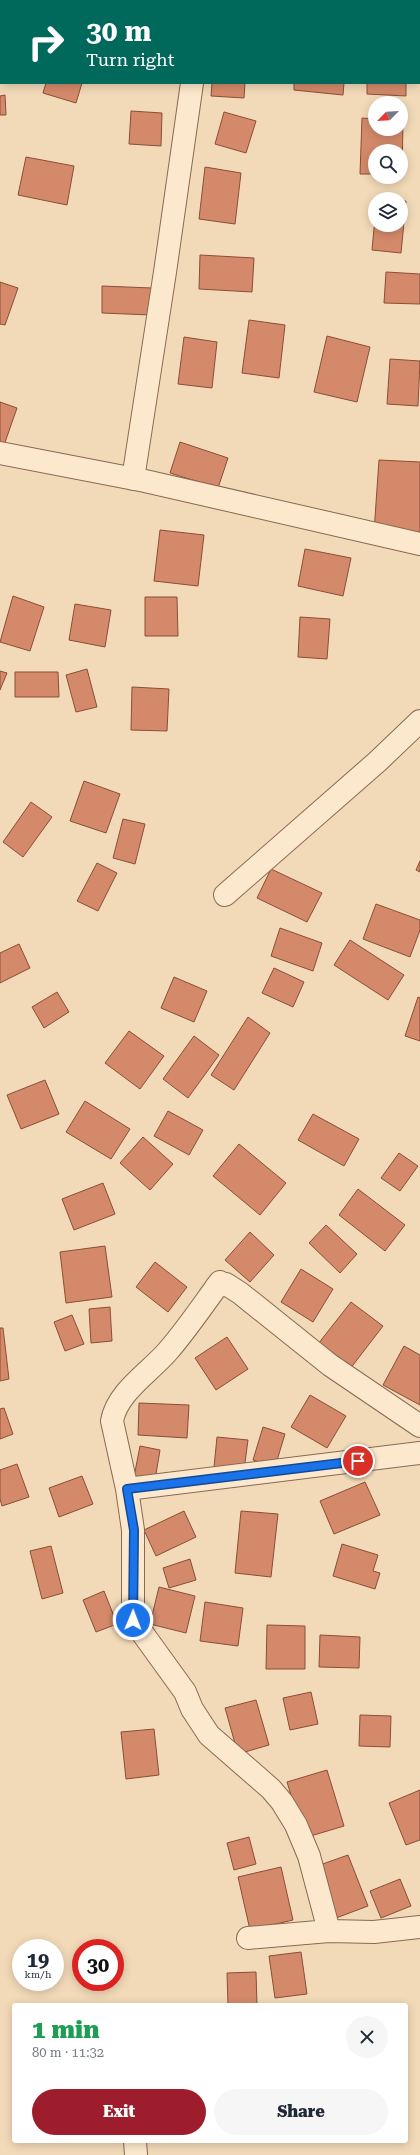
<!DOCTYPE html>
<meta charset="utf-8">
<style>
:root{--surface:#fff;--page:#f6f6f7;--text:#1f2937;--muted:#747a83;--accent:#9d1d2c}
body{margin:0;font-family:"Roboto Serif",serif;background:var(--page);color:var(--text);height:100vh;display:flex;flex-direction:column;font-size:15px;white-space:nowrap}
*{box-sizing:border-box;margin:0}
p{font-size:13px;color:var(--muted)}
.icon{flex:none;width:22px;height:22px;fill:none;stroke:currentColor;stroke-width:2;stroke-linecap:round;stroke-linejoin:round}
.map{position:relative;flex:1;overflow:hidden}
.sheet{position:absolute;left:12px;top:2003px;width:396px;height:140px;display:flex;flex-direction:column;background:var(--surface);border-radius:4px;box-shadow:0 2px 10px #0003}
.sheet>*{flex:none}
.top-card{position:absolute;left:0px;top:0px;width:420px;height:84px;box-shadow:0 2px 10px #0003;background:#00695c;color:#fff;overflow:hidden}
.needle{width:26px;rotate:246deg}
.fabs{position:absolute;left:368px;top:96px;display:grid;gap:8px}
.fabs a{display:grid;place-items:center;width:40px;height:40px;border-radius:50%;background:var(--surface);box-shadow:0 2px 10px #0003;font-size:20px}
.speed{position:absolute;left:12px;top:1939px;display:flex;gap:8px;font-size:20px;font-weight:700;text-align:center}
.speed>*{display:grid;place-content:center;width:52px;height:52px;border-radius:50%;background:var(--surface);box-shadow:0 2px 10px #0003;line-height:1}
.speed small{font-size:10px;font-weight:400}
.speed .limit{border:6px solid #d22;background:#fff;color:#111}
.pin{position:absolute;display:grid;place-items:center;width:34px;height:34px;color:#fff;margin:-17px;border:2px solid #fff;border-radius:50%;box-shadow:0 1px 4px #0007}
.me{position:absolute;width:44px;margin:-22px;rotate:1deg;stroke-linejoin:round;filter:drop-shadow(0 0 3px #0008)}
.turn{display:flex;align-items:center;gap:14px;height:84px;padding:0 20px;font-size:18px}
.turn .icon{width:52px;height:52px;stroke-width:2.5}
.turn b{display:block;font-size:28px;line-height:34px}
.round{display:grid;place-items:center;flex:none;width:42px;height:42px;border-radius:21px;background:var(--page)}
.overview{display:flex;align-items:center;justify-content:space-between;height:68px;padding:0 20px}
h1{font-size:24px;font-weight:800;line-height:30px;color:#1e9e55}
.action{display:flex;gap:8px;margin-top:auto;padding:8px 20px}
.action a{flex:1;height:46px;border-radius:24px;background:var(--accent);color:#fff;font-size:16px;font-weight:800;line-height:46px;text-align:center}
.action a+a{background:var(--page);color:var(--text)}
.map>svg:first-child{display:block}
.building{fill:#d48a6a;stroke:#8a4e36}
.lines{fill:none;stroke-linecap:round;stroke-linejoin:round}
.minor-casing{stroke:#896952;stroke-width:24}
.minor{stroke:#fce8cc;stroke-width:22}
.route-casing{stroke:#114b97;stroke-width:10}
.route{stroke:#1a73e8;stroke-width:7}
</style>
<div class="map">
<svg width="420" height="2155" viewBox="0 0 420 2155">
<rect width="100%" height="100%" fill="#f2dab8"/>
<path class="building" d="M315 0H368L315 1Z
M46 83H82L76 103 43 93Z
M212 83H245L244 98 211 96Z
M294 83H344L343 95 294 90Z
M367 83H406V96L367 94Z
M5 95 6 115H0V96Z
M131 111 162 113 161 146 129 144Z
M224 112 256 121 246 153 215 144Z
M362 118 375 119V129H401V120H403L402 175 401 151H375V174H360Z
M26 157 74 166 67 205 18 195Z
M205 167 241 173 235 224 199 219Z
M401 201H406L401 253 372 250 375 218V225H401Z
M200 255 254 258 252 292 199 289Z
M386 272 420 274V304L384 303Z
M0 282 18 288 5 325 0 324Z
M102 286 152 288 151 315 102 313Z
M249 320 285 325 279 378 242 373Z
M327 336 370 347 357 402 314 392Z
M184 337 217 342 212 388 178 384Z
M390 359 420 361 418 406 387 404Z
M0 402 17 408 2 451 0 450Z
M180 442 228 458 218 488 170 473Z
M379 460 420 462V535L374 532Z
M160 530 204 535 198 586 154 581Z
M305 549 351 558 343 596 298 586Z
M13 596 44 607 30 651 0 642Z
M145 597H177L178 636H145Z
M75 604 111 610 105 647 69 640Z
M300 617 330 619 327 659 298 657Z
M87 669 97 707 76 712 66 675Z
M0 671 7 673 0 690Z
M15 672H58L59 697H15Z
M132 687 169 689 167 731 131 730Z
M84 781 120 794 106 833 70 821Z
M31 802 52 817 23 857 3 842Z
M123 819 145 824 135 864 113 858Z
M420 861V872L416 870Z
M97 863 117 873 98 911 77 901Z
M271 869 322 893 307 922 257 898Z
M376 904 420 920V930L410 957 363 939Z
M280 928 322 943 313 971 271 956Z
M350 940 404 975 388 1000 334 965Z
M19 944 30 968 0 983V953Z
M274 968 304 982 293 1007 262 993Z
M174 977 207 991 194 1022 161 1008Z
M57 992 69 1012 44 1028 32 1007Z
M418 997 420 998V1041L405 1036Z
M248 1017 270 1033 234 1090 211 1075Z
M129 1031 164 1056 140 1089 105 1063Z
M194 1036 219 1055 188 1098 163 1079Z
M45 1080 59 1114 21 1129 7 1095Z
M85 1101 130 1129 111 1159 66 1132Z
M168 1111 203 1130 189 1155 154 1136Z
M313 1114 359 1139 344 1166 298 1140Z
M143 1137 173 1164 150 1190 120 1163Z
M239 1144 286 1183 260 1215 213 1176Z
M399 1153 418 1166 400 1191 381 1178Z
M103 1183 115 1214 74 1230 62 1199Z
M358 1189 405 1225 385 1251 339 1215Z
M326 1225 357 1254 340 1273 309 1243Z
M250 1232 274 1255 250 1282 225 1260Z
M105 1246 112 1297 66 1303 60 1252Z
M155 1262 187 1287 168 1312 136 1287Z
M301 1269 333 1289 313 1322 281 1302Z
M351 1302 383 1326 350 1369 318 1344Z
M110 1307 112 1341 91 1343 89 1309Z
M72 1315 84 1344 65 1351 54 1322Z
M0 1328H3L9 1379 0 1381Z
M227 1337 248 1369 216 1390 195 1358Z
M404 1346 420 1355V1405L383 1385Z
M310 1395 346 1416 327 1448 291 1427Z
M139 1403 189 1405 187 1438 138 1435Z
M4 1408 13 1434 0 1439V1409Z
M263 1427 285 1434 275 1467 253 1460Z
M217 1437 248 1440 244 1470 214 1467Z
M140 1446 160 1450 155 1480 134 1477Z
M17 1464 29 1497 2 1506 0 1499V1470Z
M82 1476 93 1504 59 1517 49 1488Z
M365 1482 380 1515 334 1534 320 1501Z
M184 1511 196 1537 156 1556 144 1530Z
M241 1511 278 1514 271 1577 235 1573Z
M342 1544 378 1555 373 1571 380 1573 375 1589 333 1576Z
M51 1546 63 1593 42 1599 30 1551Z
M190 1559 196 1580 169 1588 163 1568Z
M159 1587 195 1596 186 1633 150 1624Z
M104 1591 117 1624 96 1632 83 1600Z
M205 1602 243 1608 238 1646 200 1641Z
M267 1625 305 1626V1669H266Z
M320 1635 360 1637 359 1668 319 1667Z
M311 1692 318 1724 290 1730 283 1698Z
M256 1700 269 1745 238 1754 225 1708Z
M360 1715 391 1716 390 1747 359 1746Z
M154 1729 159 1775 126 1779 121 1732Z
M327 1770 344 1826 304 1838 287 1782Z
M420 1790V1840L406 1845 389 1803Z
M249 1837 256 1864 234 1870 227 1843Z
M348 1855 368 1906 336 1918 317 1866Z
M281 1867 293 1920 250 1930 238 1877Z
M400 1879 411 1906 381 1918 370 1891Z
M301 1952 307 1994 275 1998 269 1956Z
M256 1972 257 2005H228L227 1973Z"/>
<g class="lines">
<g class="minor-casing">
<path id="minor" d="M123 0 134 1
M419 16H420
M0 453 145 481 420 544
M133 479 165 272 192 83
M225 895 377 762 420 721
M216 1287 220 1282C203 1305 187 1329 168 1351 150 1372 117 1392 112 1421L127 1489 133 1530V1620L185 1692 192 1709 209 1735 271 1789 282 1802 296 1825 309 1856 329 1931
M216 1287 226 1284 240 1293 330 1365 420 1426
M127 1489 420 1453
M248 1938 329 1931 374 1932 420 1927
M135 2141 136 2155"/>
</g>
<use href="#minor" class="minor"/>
</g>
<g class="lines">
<g class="route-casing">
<path id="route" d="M133 1620 134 1530 127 1489 358 1461"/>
</g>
<use href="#route" class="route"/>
</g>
</svg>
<div class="fabs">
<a><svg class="needle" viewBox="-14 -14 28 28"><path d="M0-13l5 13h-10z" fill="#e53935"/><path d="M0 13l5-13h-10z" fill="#747a83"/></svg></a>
<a><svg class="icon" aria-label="search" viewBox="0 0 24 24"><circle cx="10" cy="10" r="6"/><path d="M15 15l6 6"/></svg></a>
<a><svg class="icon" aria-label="layers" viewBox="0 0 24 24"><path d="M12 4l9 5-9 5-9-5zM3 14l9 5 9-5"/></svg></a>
</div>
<div class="speed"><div>19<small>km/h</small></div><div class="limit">30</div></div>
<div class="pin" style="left:358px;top:1461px;background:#d93025"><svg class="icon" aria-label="arrive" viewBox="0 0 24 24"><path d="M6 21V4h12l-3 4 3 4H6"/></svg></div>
<svg class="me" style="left:133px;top:1620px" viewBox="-20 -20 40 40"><circle r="17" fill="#1a73e8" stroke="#fff" stroke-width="3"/><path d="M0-11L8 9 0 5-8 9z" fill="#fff"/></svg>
<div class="top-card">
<div class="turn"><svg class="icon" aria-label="right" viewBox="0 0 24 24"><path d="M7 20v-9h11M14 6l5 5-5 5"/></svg><div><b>30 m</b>Turn right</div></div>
</div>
<section class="sheet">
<div class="overview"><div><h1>1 min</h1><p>80 m · 11:32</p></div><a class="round"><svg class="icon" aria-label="close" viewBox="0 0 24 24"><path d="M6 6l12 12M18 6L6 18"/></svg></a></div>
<div class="action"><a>Exit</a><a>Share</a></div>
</section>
</div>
